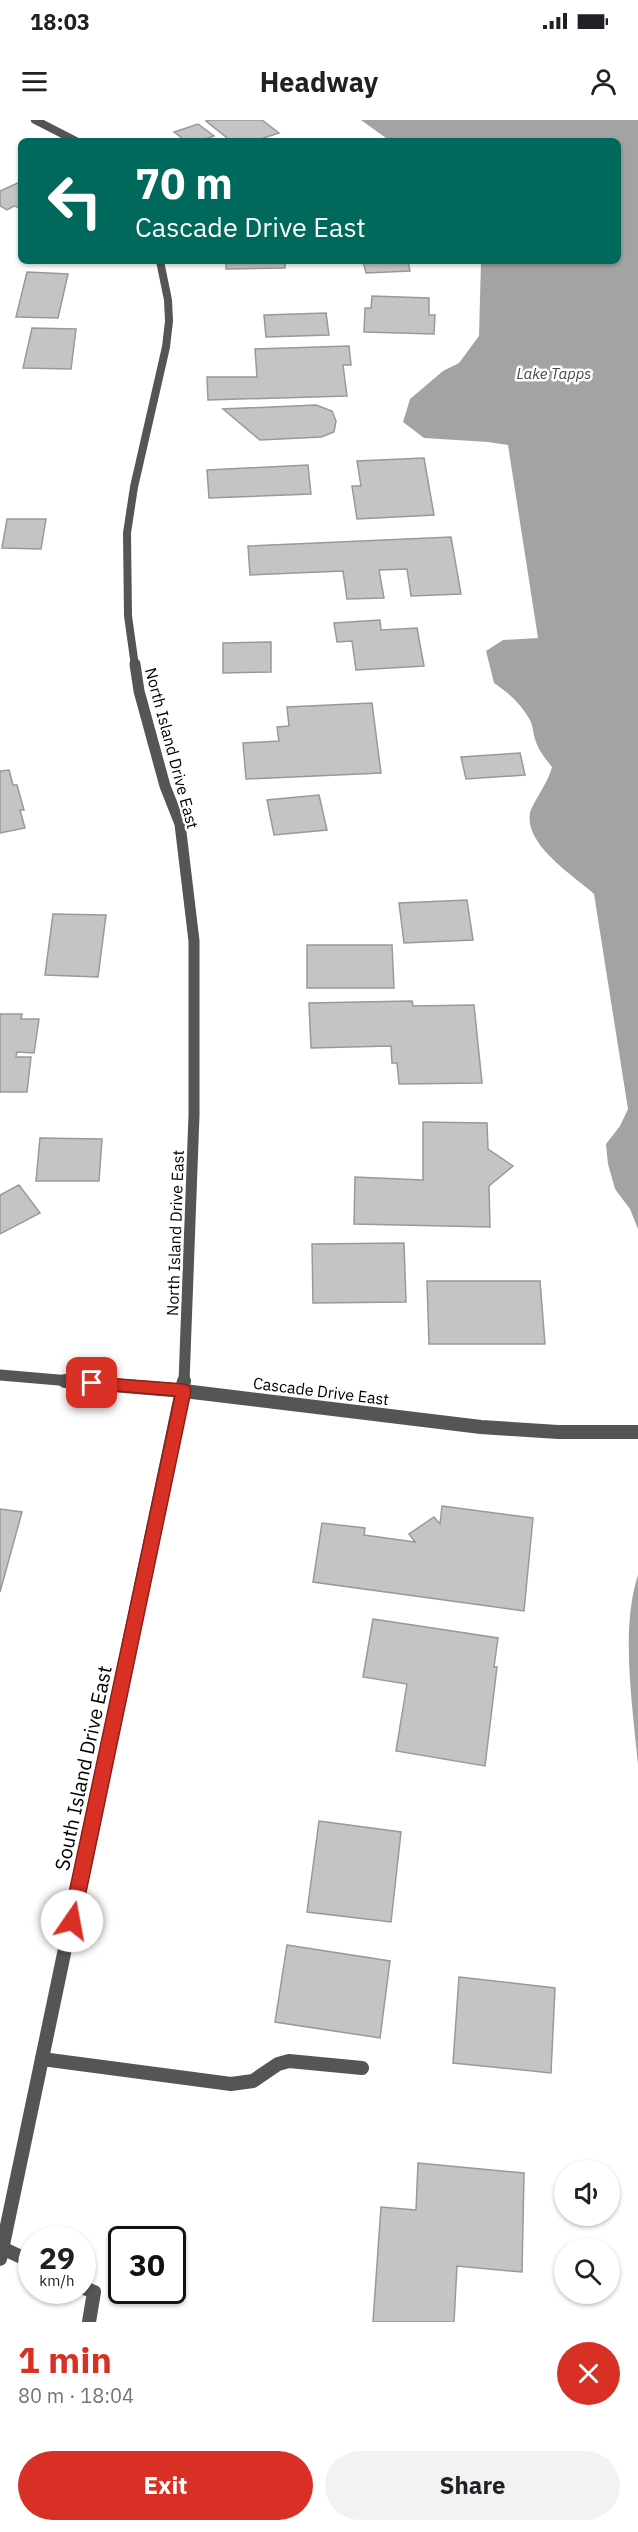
<!DOCTYPE html>
<meta charset="utf-8">
<style>
:root{--surface:#fff;--page:#f2f2f2;--text:#202124;--muted:#757577;--accent:#d93025}
body{margin:0;font-family:"IBM Plex Sans",sans-serif;background:var(--page);color:var(--text);height:100vh;display:flex;flex-direction:column;font-size:22px;white-space:nowrap}
*{box-sizing:border-box;margin:0}
p{font-size:20px;color:var(--muted)}
.icon{flex:none;width:33px;height:33px;fill:none;stroke:currentColor;stroke-width:2;stroke-linecap:round;stroke-linejoin:round}
.map{position:relative;height:2202px;overflow:hidden}
.side{display:flex;flex-direction:column;background:var(--surface);flex:1}
.side>*{flex:none}
.banner{position:absolute;left:18px;top:18px;width:603px;height:126px;border-radius:9px;box-shadow:0 2px 4px #0004;background:#00695c;color:#fff;overflow:hidden}
.controls{position:absolute;left:554px;top:2040px;display:grid;gap:12px}
.controls a{display:grid;place-items:center;width:66px;height:66px;border-radius:50%;background:var(--surface);box-shadow:0 2px 4px #0004;font-size:30px}
.speed{position:absolute;left:18px;top:2106px;display:flex;gap:12px;font-size:30px;font-weight:700;text-align:center}
.speed>*{display:grid;place-content:center;width:78px;height:78px;border-radius:50%;background:var(--surface);box-shadow:0 2px 4px #0004;line-height:1}
.speed small{font-size:15px;font-weight:400}
.speed .limit{border:3px solid #111;border-radius:9px;background:#fff;color:#111}
.pin{position:absolute;display:grid;place-items:center;width:51px;height:51px;color:#fff;margin:-26px;border-radius:12px;box-shadow:0 3px 9px #0006}
.me{position:absolute;width:66px;margin:-33px;rotate:12deg;stroke-linejoin:round;filter:drop-shadow(0 0 4px #0008)}
.turn{display:flex;align-items:center;gap:21px;height:126px;padding:0 18px;font-size:27px}
.turn .icon{width:78px;height:78px;stroke-width:2.5}
.turn b{display:block;font-size:42px;line-height:51px}
.round{display:grid;place-items:center;flex:none;width:63px;height:63px;border-radius:32px;background:var(--page)}
.headline{display:flex;align-items:center;justify-content:space-between;height:102px;padding:0 18px}
h1{font-size:36px;font-weight:800;line-height:45px;color:var(--accent)}
.cta{display:flex;gap:12px;margin-top:auto;padding:12px 18px}
.cta a{flex:1;height:69px;border-radius:36px;background:var(--accent);color:#fff;font-size:24px;font-weight:800;line-height:69px;text-align:center}
.cta a+a{background:var(--page);color:var(--text)}
.status{display:flex;justify-content:space-between;align-items:center;height:42px;padding:0 30px;background:var(--surface);direction:ltr}
.status svg{height:16px;fill:currentColor}
header{display:flex;justify-content:space-between;align-items:center;height:78px;padding:0 18px;background:var(--surface);font-size:27px;font-weight:800}
.map>svg:first-child{display:block}
.water{fill:#a3a3a3}
.building{fill:#c4c4c4;stroke:#999;stroke-width:1.5}
.lines{fill:none;stroke-linecap:round;stroke-linejoin:round}
.service{stroke:#555;stroke-width:14}
.minor-far2{stroke:#555;stroke-width:8}
.minor-far1{stroke:#555;stroke-width:11}
.minor{stroke:#555;stroke-width:14}
.route{fill:#d93025;stroke:#8d1f18;stroke-width:1.5}
.labels{text-anchor:middle;dominant-baseline:central;stroke-width:5;stroke-linejoin:round;paint-order:stroke}
.far-water-label{font-size:15px;font-style:italic;fill:#444;stroke:#fff}
.street-label{font-size:16px;fill:#000;stroke:#fff}
.near-street-label{font-size:20px;fill:#000;stroke:#fff}
</style>
<div class="status"><b>18:03</b><svg viewBox="0 0 49 12"><path d="M0 12V9h3v3zM5 12V6h3v6zM10 12V3h3v9zM15 12V0h3v12zM26 1h20v11H26zM47 4h2v5h-2z"/></svg></div>
<header><svg class="icon" aria-label="menu" viewBox="0 0 24 24"><path d="M4 6h16M4 12h16M4 18h16"/></svg>Headway<svg class="icon" aria-label="person" viewBox="0 0 24 24"><circle cx="12" cy="8" r="4"/><path d="M4 21q1-7 8-7t8 7"/></svg></header>
<div class="map">
<svg width="638" height="2202" viewBox="0 0 638 2202">
<rect width="100%" height="100%" fill="#fff"/>
<path class="water" d="M361 0H638V1109L630 1089 615 1069 608 1044 606 1024 620 1006 628 989 594 774C574 756 524 725 530 693 533 682 548 663 552 647 545 638 538 630 535 619 533 613 533 606 530 600 521 584 509 573 494 563L486 531 503 520 538 518 508 325 488 322 424 318 403 302 410 279 443 251 459 243 479 216 481 141H618V21H390Z
M638 1455V1645C633 1589 620 1509 638 1455Z"/>
<path class="building" d="M210 0H262L279 13 254 21H231L206 1Z
M198 4 214 16 199 21H186L174 12Z
M20 62 21 88 14 86 7 90 0 86V71Z
M226 141H285V148L226 149Z
M363 141H408L410 151 366 153Z
M27 152 68 154 58 198 16 197Z
M372 176 429 178V195H435L434 214 364 212 365 188H371Z
M326 193 329 215 266 217 264 195Z
M32 208 76 209 71 249 23 248Z
M349 226 351 245H343L347 276 208 280 207 257H257L255 229Z
M316 285 332 291 336 301 334 312 321 317 260 320 223 289Z
M424 338 434 395 357 399 352 366H361L357 341Z
M308 345 311 374 209 378 207 350Z
M7 399H46L41 429 2 428Z
M451 417 461 474 411 476 407 449 379 450 384 478 347 479 343 451 250 455 248 426Z
M380 500 381 510 417 508 424 546 356 550 352 521 337 522 334 503Z
M271 522V552L223 553V523Z
M372 583 381 653 246 659 243 623 279 621 277 607 289 606 287 587Z
M520 633 525 655 466 659 461 637Z
M9 650 13 665H17L24 690H20L25 708 0 713V651Z
M319 675 327 710 274 715 267 680Z
M467 780 473 820 404 823 399 783Z
M53 794 106 795 98 857 45 855Z
M307 825H392L394 868H307Z
M412 881 413 886 474 885 482 963 399 964 397 943H392L391 926 311 928 309 883Z
M0 894H22L21 899H39L34 933 17 932 16 937H31L27 972H0Z
M423 1002 487 1003 488 1029 513 1046 489 1066 490 1107 354 1104 355 1057 423 1060Z
M40 1018 102 1019 99 1061H36Z
M19 1065 40 1093 0 1114V1075Z
M404 1123 406 1182 313 1183 312 1124Z
M427 1161H540L545 1224H429Z
M442 1386 533 1398 524 1491 313 1462 322 1403 365 1408 364 1415 415 1422 409 1414 434 1397 440 1404Z
M0 1389 22 1392 0 1472Z
M373 1499 498 1518 494 1547H497L485 1646 396 1631 407 1564 363 1557Z
M319 1701 401 1712 391 1802 307 1792Z
M287 1825 390 1841 380 1918 275 1902Z
M459 1857 555 1868 551 1953 453 1943Z
M418 2043 524 2053 522 2152 457 2146 454 2202H373L381 2087 416 2090Z"/>
<g class="lines">
<path class="service" d="M42 1939 231 1964 253 1961 278 1944 289 1941 362 1948
M2 2128 32 2142
M82 2167 94 2172 89 2202"/>
<path class="minor-far2" d="M35 0 76 21
M135 546 128 496 127 413 134 367 166 227 169 201 168 180 160 141"/>
<path class="minor-far1" d="M135 544 139 571 165 666 180 704 194 821V995L184 1262
M0 1255 82 1262"/>
<path class="minor" d="M65 1261 184 1271 481 1307 558 1312H638
M0 2139 184 1261"/>
</g>
<path class="route" d="M92 1257 184 1264 189 1266 191 1271 80 1801 78 1807 72 1809 66 1807 63 1801 175 1276 92 1269 87 1267 85 1263 87 1259Z"/>
<g class="labels">
<g class="far-water-label">
<text x="554" y="253">Lake Tapps</text>
</g>
<g class="street-label">
<text transform="translate(172 628) rotate(75)">North Island Drive East</text>
<text transform="translate(175 1113) rotate(-88)">North Island Drive East</text>
<text transform="translate(321 1271) rotate(7)">Cascade Drive East</text>
</g>
<g class="near-street-label">
<text transform="translate(83 1648) rotate(-78)">South Island Drive East</text>
</g>
</g>
</svg>
<div class="controls">
<a><svg class="icon" aria-label="sound" viewBox="0 0 24 24"><path d="M4 9h4l5-4v14l-5-4H4zM17 9q2 3 0 6"/></svg></a>
<a><svg class="icon" aria-label="search" viewBox="0 0 24 24"><circle cx="10" cy="10" r="6"/><path d="M15 15l6 6"/></svg></a>
</div>
<div class="speed"><div>29<small>km/h</small></div><div class="limit">30</div></div>
<div class="pin" style="left:92px;top:1263px;background:#d93025"><svg class="icon" aria-label="arrive" viewBox="0 0 24 24"><path d="M6 21V4h12l-3 4 3 4H6"/></svg></div>
<svg class="me" style="left:72px;top:1801px" viewBox="-20 -20 40 40"><circle r="19" fill="#fff"/><path d="M0-13L10 11 0 6-10 11z" fill="#d93025"/></svg>
<div class="banner">
<div class="turn"><svg class="icon" aria-label="left" viewBox="0 0 24 24"><path d="M17 20v-9H6M10 6l-5 5 5 5"/></svg><div><b>70 m</b>Cascade Drive East</div></div>
</div>
</div>
<section class="side">
<div class="headline"><div><h1>1 min</h1><p>80 m · 18:04</p></div><a class="round" style="background:#d93025;color:#fff"><svg class="icon" aria-label="close" viewBox="0 0 24 24"><path d="M6 6l12 12M18 6L6 18"/></svg></a></div>
<div class="cta"><a>Exit</a><a>Share</a></div>
</section>
